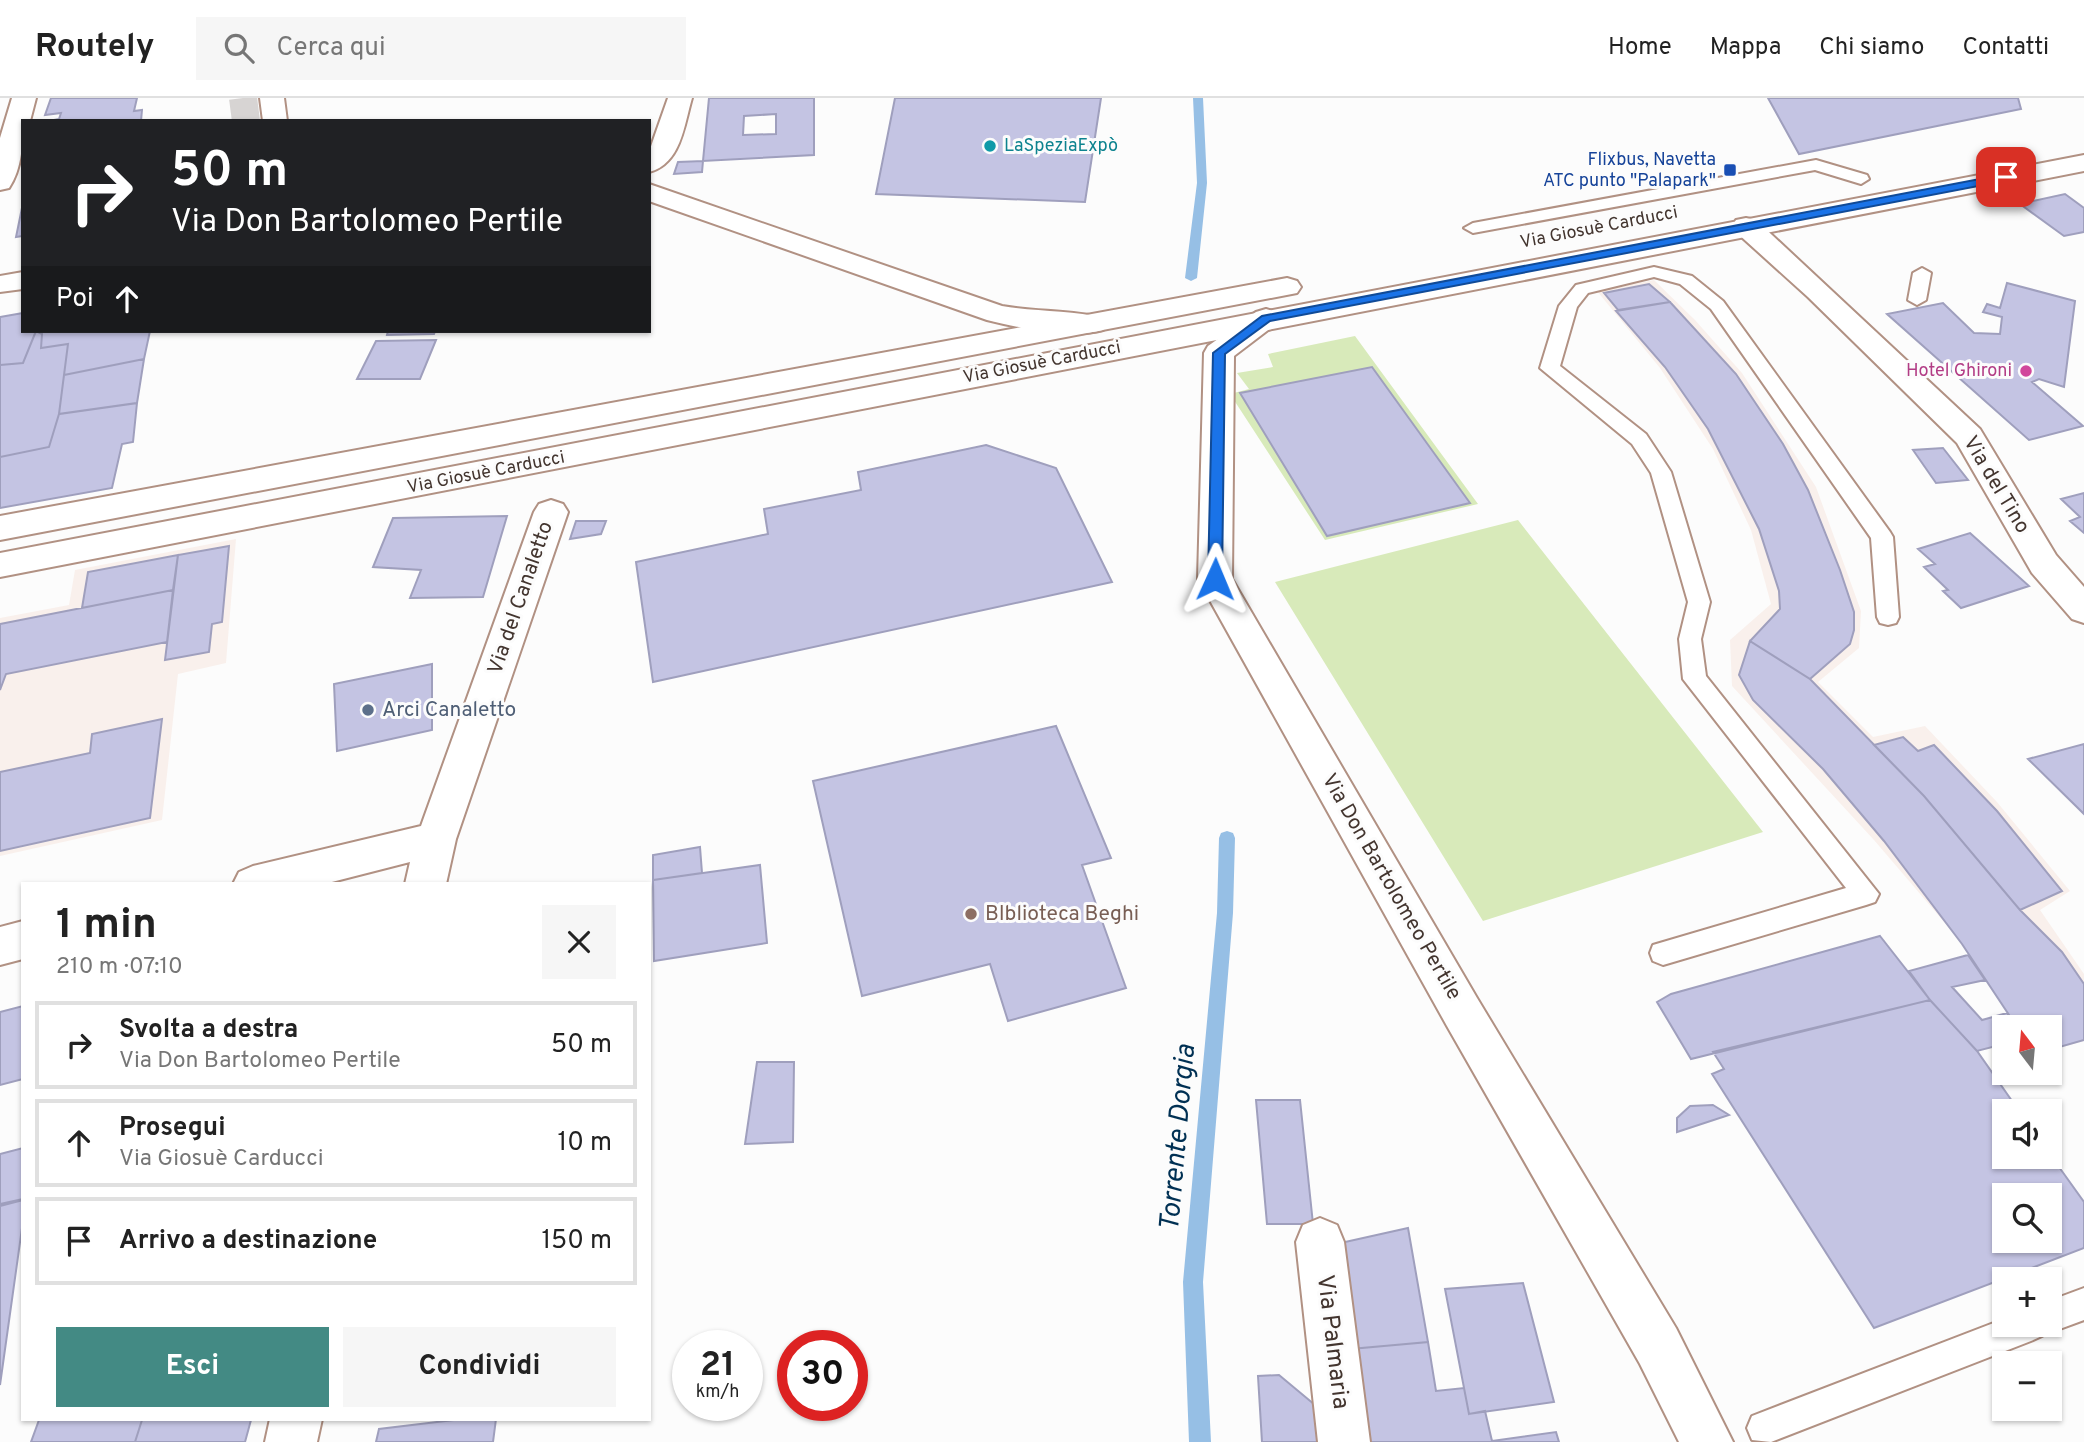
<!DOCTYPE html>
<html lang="it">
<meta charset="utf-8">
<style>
:root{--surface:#fff;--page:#f6f6f6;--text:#222;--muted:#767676;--line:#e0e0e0;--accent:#438a84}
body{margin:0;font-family:Overpass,sans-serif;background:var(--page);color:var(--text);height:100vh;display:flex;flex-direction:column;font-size:26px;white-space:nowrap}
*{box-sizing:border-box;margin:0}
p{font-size:23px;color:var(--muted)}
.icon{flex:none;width:38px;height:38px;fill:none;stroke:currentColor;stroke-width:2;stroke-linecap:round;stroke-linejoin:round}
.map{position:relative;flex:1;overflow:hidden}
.drawer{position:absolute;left:21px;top:784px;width:630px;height:539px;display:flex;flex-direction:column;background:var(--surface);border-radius:0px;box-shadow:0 2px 5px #0004}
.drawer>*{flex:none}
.hud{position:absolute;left:21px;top:21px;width:630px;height:214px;border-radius:0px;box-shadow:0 2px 5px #0004;background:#202124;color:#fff;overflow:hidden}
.needle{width:46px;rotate:344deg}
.buttons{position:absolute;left:1992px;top:917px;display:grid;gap:14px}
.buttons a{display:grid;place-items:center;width:70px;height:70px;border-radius:0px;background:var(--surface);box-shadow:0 2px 5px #0004;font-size:35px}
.speed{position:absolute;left:672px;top:1232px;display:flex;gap:14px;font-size:35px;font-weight:700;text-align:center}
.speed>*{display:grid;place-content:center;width:91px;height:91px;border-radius:50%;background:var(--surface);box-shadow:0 2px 5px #0004;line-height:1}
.speed small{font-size:18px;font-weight:400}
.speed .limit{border:10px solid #d22;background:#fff;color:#111}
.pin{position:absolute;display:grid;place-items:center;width:60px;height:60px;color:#fff;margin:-30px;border-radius:14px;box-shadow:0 4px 10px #0006}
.me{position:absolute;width:77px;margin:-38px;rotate:1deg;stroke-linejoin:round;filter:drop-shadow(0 0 5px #0008)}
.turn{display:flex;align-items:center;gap:24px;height:147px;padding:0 35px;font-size:32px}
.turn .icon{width:91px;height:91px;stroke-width:2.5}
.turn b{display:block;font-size:49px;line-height:60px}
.then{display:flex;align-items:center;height:66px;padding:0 35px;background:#0003;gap:14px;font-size:26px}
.round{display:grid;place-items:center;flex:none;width:74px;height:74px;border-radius:0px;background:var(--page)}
.head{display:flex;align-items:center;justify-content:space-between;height:119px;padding:0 35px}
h1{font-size:42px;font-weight:700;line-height:52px}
.button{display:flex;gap:14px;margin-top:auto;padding:14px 35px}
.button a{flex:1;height:80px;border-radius:0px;background:var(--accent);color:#fff;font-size:28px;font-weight:700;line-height:80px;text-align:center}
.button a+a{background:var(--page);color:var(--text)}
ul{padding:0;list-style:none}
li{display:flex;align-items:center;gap:21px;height:88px;margin:0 14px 10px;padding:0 21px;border:4px solid var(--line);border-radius:0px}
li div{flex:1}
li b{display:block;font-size:26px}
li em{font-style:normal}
header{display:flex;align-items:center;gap:42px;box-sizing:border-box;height:98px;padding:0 35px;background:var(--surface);border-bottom:2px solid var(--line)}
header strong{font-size:33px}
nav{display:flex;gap:38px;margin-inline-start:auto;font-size:24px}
.search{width:490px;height:63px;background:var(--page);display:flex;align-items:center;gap:18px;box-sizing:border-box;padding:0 24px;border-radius:0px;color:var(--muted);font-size:26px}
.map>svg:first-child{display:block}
.built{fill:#f9f0ec}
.green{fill:#d8eaba}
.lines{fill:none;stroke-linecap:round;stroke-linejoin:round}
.stream{fill:#96bfe5;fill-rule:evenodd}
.building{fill:#c4c4e3;stroke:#9f9fbd;stroke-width:2;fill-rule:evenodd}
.street-tunnel{stroke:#d7d4d3;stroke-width:28;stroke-dasharray:28 14;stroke-linecap:butt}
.lane-casing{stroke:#b19183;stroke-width:4}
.street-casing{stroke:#b19183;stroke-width:4}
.primary-casing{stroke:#b19183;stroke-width:4}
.lane{fill:#fff;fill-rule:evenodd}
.street{fill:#fff;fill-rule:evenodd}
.primary{fill:#fff;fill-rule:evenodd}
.route{fill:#1a73e8;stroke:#114b97;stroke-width:2}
.culture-dot{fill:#0f9aa8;stroke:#fcfcfc;stroke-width:2.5}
.transit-dot{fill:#1a4fb4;stroke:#fcfcfc;stroke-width:2.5}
.hotel-dot{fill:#d1479c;stroke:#fcfcfc;stroke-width:2.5}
.service-dot{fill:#5c6f8a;stroke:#fcfcfc;stroke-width:2.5}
.education-dot{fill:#8d6e63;stroke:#fcfcfc;stroke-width:2.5}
.labels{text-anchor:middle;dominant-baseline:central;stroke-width:6;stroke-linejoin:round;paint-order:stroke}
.far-culture-label{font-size:18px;fill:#0d838f;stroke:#fcfcfc;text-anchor:start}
.far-transit-label{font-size:18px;fill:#164399;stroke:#fcfcfc;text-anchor:end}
.far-street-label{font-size:18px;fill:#43352f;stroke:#fcfcfc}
.far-hotel-label{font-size:18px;fill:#b23c85;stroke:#fcfcfc;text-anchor:end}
.street-label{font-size:21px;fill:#43352f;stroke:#fcfcfc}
.service-label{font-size:21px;fill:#4e5e75;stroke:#fcfcfc;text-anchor:start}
.education-label{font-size:21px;fill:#785e54;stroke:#fcfcfc;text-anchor:start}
.near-street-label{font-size:24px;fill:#43352f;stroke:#fcfcfc}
.near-water-label{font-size:28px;font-style:italic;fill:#003053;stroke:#fcfcfc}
</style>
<header>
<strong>Routely</strong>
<div class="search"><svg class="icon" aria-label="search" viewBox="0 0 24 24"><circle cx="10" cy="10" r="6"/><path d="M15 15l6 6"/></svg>Cerca qui</div>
<nav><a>Home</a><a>Mappa</a><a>Chi siamo</a><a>Contatti</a></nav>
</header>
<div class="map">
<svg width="2084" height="1344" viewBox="0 0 2084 1344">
<rect width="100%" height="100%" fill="#fcfcfc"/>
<path class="built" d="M1654 182 1695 222 1742 275 1816 389 1861 513 1859 550 1818 584 1873 639 1925 628 1997 704 2070 793 2040 812 2084 876V943L2049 953V929H2019L1968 852 1874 742 1732 588 1730 542 1771 506 1751 432 1713 351 1660 270 1597 193Z
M236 441 226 565 178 576 162 722 0 758V520L69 507 75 472Z"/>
<path class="green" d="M1355 238 1478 406 1325 442 1230 296 1249 291 1237 275 1273 269 1268 256Z
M1518 422 1763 734 1483 823 1275 484Z"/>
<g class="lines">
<path class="stream" d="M1193 0H1203L1207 85 1197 180 1191 183 1185 180 1197 85Z
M1227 733 1233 735 1235 740 1233 815 1203 1184 1211 1344H1189L1183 1184 1217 815 1219 740 1221 735Z"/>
</g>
<path class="building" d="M51 0H137L134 13 142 12 141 23H49L59 21 61 15 45 17Z
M709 0H814V57L703 63ZM776 16V36L743 37 744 18Z
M895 0H1101L1085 104 876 96Z
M1768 0H2018L2021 11 1799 56Z
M703 63 702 74 674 76 678 64Z
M2065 96 2084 110V134L2064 138 2020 106Z
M23 105V138L16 139Z
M2007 185 2075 203 2064 289 2039 281 2032 284 2083 328 2029 342 1887 216 1943 205 1974 235 2000 236 2002 219 1983 214 1987 206 2000 210Z
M1649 186 1670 204 1618 212 1604 195Z
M1670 204 1736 276 1783 346 1808 392 1840 472 1854 514V532L1850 546 1810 581 1750 543 1780 511 1779 493 1759 431 1708 331 1665 269 1616 213Z
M23 215V233H36L23 265 0 267V219Z
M36 233 42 236 41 250 68 246 59 316 49 349 0 359V267L23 265Z
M39 233H150L144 261 64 277 68 246 41 250 42 236Z
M388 233H435L434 236 387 237Z
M436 242 420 281H357L376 243Z
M144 261 137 305 59 316 64 277Z
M1372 269 1470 405 1327 438 1240 295Z
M137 305 133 344 122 346 112 390 0 410V359L49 349 59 316Z
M986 347 1056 370 1112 484 653 584 636 464 768 436 764 411 861 392 858 374Z
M1943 350 1968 382 1936 385 1913 352Z
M2084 395V435L2070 423 2080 419 2061 401Z
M507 418 483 499 410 500 421 472 373 469 393 420Z
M576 423H606L601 436 570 441Z
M1970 435 2029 488 1961 510 1943 493 1948 492 1924 469 1935 466 1918 451Z
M229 448 222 524 212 526 209 554 165 562 178 457Z
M178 457 173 492 82 510 88 474Z
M173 492 167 544 6 576 0 592V526Z
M1750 543 1810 581 1924 698 2020 812 2062 854 2084 886V942L2049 952V929H2017L1962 846 1884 743 1823 671 1753 602 1739 577Z
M432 566V632L337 653 334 586Z
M162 621 150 720 0 753V674L90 655 92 636Z
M1056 628 1111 760 1082 767 1126 890 1008 923 990 866 862 898 813 683Z
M1903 639 1918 653 1934 647 1997 713 2062 793 2020 812 1924 698 1874 647Z
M2084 646V716L2028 661Z
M700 749 702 775 653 782V757Z
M760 767 767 845 654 863 653 782Z
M1880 838 1930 902 1691 961 1657 904 1671 896Z
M1968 857 1985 882 1952 889 1982 922 2007 915 2017 929H2004V946L1977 953 1930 902 1909 873Z
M1930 902 1977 953 2019 1013H2004V1059H2049V1055L2084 1104V1150L1874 1230 1712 976 1724 971 1713 954ZM2004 1097H2049V1143H2004Z
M23 908V981L0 987V914Z
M757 964H794L793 1044 745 1046Z
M1256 1002H1300L1313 1126H1267Z
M1713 1007 1729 1017 1677 1034V1020L1690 1008Z
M23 1050V1101L0 1106V1056Z
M23 1102V1123L0 1287V1108Z
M1408 1130 1428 1244 1351 1251 1336 1146Z
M1523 1185 1554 1304 1469 1316 1445 1191Z
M1428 1244 1436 1293 1464 1290 1469 1316 1485 1313 1492 1343 1556 1334 1559 1344H1365L1351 1251Z
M1279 1277 1315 1307 1318 1344H1262L1258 1278Z
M462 1321H496L493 1344H376L379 1331Z
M39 1322H142L135 1344H31Z
M142 1322H251L245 1344H135Z"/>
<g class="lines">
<path class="street-tunnel" d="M243 0 246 23"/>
<g class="lane-casing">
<path id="lane" d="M1816 62 1867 77 1869 81 1861 86 1815 72 1473 135 1464 130 1473 125Z
M1654 169 1692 178 1723 203 1890 434 1893 439 1899 519 1896 525 1888 527 1880 525 1877 519 1871 440 1711 211 1680 186 1654 179 1588 195 1577 209 1560 268 1646 336 1671 374 1710 504 1701 541 1706 578 1879 796 1875 804 1866 807 1663 867 1653 863 1650 855 1653 847 1846 790 1683 581 1679 541 1688 504 1651 375 1632 346 1540 270 1559 208 1576 187Z
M1922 170 1931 175 1926 202 1917 207 1908 202 1913 175Z
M2084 1190V1222L2049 1235 2044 1233 2042 1238 2031 1243 1771 1344 1752 1342 1747 1330 1752 1318 2004 1221V1227H2049V1203Z"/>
</g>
<g class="street-casing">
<path id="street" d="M12 0H36L30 23H23C23 44 22 71 9 90L0 92V40Z
M260 0H284L287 23H263Z
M668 0H692C684 27 681 66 649 74V54Z
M649 86 1002 208C1035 214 1073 212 1103 220L1108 226 1103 232C1071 241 1019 230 987 222L649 103Z
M1746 120 1756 122 1980 331 2056 457 2084 489V525L2072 521 2032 475 1957 345 1808 199 1736 134 1732 128 1736 122Z
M23 174V191L0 194V178Z
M1266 211 1276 214 1281 220 1276 226 1234 258 1232 481 1477 900 1676 1230 1733 1344H1679L1640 1266 1447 928 1198 481 1204 255 1208 248 1256 214Z
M551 402 563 406 568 414 456 741 446 786H405L410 764 324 786H233L239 774 253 768 421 728 534 414 539 406Z
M23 823V861L0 867V829Z
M1320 1120 1337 1127 1344 1144 1370 1344H1318L1296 1144 1303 1127Z
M270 1321H322L317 1344H265Z"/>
</g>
<g class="primary-casing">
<path id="primary" d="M2084 57V73L0 479V455Z
M1287 180 1297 183 1301 189 1297 195 0 442V418Z"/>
</g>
<use href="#lane" class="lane"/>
<use href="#street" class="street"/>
<use href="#primary" class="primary"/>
</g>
<path class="route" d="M2006 76 2010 77V82L1270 223 1225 256 1222 481 1215 486 1208 481 1213 255 1262 218Z"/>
<circle class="culture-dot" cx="990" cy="48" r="7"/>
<rect class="transit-dot" x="1723" y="65" width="14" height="14" rx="3.5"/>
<circle class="hotel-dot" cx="2026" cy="273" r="7"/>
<circle class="service-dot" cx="368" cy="612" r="7"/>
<circle class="education-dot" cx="971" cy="816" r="7"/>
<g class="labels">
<g class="far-culture-label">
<text x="1004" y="48">LaSpeziaExpò</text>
</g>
<g class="far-transit-label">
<text x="1716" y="62">Flixbus, Navetta<tspan x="1716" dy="21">ATC punto "Palapark"</tspan></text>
</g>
<g class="far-street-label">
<text transform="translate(1599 130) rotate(-11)">Via Giosuè Carducci</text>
<text transform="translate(1042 265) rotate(-11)">Via Giosuè Carducci</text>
<text transform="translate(486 375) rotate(-11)">Via Giosuè Carducci</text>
</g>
<g class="far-hotel-label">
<text x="2012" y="273">Hotel Ghironi</text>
</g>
<g class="street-label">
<text transform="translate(1996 387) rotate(59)">Via del Tino</text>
<text transform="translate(521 500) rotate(-71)">Via del Canaletto</text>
<text transform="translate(1391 789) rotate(60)">Via Don Bartolomeo Pertile</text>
</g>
<g class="service-label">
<text x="382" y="612">Arci Canaletto</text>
</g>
<g class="education-label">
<text x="985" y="816">BIblioteca Beghi</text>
</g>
<g class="near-street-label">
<text transform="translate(1332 1244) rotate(83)">Via Palmaria</text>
</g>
<g class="near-water-label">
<text transform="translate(1179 1040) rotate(-85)">Torrente Dorgia</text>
</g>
</g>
</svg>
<div class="buttons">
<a><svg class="needle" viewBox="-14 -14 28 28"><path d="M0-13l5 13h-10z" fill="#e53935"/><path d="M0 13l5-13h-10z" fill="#767676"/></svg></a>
<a><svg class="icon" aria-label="sound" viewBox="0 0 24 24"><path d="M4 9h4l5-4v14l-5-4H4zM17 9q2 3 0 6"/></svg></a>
<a><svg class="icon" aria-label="search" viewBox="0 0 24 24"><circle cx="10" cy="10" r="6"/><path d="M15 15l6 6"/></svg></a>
<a>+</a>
<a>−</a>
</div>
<div class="speed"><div>21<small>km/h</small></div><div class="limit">30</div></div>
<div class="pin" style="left:2006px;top:79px;background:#d93025"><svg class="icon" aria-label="arrive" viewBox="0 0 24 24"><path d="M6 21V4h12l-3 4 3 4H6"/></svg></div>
<svg class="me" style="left:1215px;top:481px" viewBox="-20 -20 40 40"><path d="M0-17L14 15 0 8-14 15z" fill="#1a73e8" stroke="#fff" stroke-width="4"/></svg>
<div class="hud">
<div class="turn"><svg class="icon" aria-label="right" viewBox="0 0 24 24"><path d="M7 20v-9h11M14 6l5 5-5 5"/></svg><div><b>50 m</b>Via Don Bartolomeo Pertile</div></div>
<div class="then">Poi<svg class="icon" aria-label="ahead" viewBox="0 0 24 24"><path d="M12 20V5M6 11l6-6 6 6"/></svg></div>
</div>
<section class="drawer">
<div class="head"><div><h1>1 min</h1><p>210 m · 07:10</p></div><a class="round"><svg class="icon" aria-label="close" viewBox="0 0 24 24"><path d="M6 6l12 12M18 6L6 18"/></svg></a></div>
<ul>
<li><svg class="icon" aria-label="right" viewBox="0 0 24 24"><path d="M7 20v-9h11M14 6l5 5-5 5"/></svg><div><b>Svolta a destra</b><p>Via Don Bartolomeo Pertile</p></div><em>50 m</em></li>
<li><svg class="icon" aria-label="ahead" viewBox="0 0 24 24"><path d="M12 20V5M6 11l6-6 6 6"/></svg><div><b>Prosegui</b><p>Via Giosuè Carducci</p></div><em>10 m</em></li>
<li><svg class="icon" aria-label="arrive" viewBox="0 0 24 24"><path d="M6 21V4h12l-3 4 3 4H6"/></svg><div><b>Arrivo a destinazione</b></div><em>150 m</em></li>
</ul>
<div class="button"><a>Esci</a><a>Condividi</a></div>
</section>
</div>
